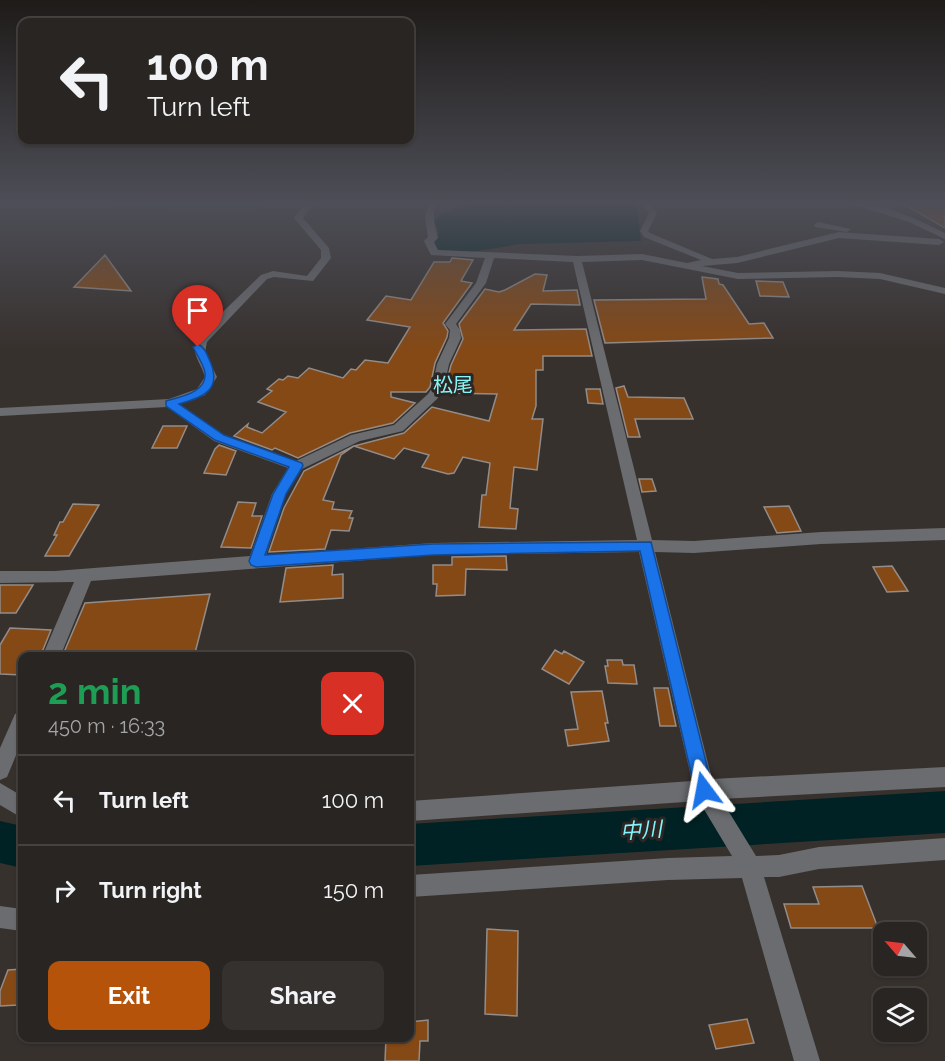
<!DOCTYPE html>
<meta charset="utf-8">
<style>
:root{--surface:#292522;--page:#35312f;--text:#f1f3f6;--muted:#a5a5a5;--line:#454240;--accent:#b45309}
body{margin:0;font-family:Raleway,"Noto Sans JP",sans-serif;background:var(--page);color:var(--text);height:100vh;display:flex;flex-direction:column;font-size:22px;white-space:nowrap}
*{box-sizing:border-box;margin:0}
p{font-size:20px;color:var(--muted)}
.icon{flex:none;width:33px;height:33px;fill:none;stroke:currentColor;stroke-width:2;stroke-linecap:round;stroke-linejoin:round}
.map{position:relative;flex:1;overflow:hidden}
.side{position:absolute;left:18px;top:652px;width:396px;height:390px;display:flex;flex-direction:column;background:var(--surface);border-radius:12px;box-shadow:0 2px 4px #0004,0 0 0 2px var(--line)}
.side>*{flex:none}
.guide{position:absolute;left:18px;top:18px;width:396px;height:126px;border-radius:12px;box-shadow:0 2px 4px #0004,0 0 0 2px var(--line);background:#292522;color:var(--text);overflow:hidden}
.needle{width:39px;rotate:298deg}
.fabs{position:absolute;left:873px;top:922px;display:grid;gap:12px}
.fabs a{display:grid;place-items:center;width:54px;height:54px;border-radius:12px;background:var(--surface);box-shadow:0 2px 4px #0004,0 0 0 2px var(--line);font-size:30px}
.pin{position:absolute;display:grid;place-items:center;width:51px;height:51px;color:#fff;margin:-62px -26px;border-radius:50% 50% 50% 0;rotate:-45deg;box-shadow:0 0 6px #0007}
.pin .icon{rotate:45deg}
.me{position:absolute;width:66px;margin:-33px;rotate:347deg;stroke-linejoin:round;filter:drop-shadow(0 0 4px #0008)}
.turn{display:flex;align-items:center;gap:21px;height:126px;padding:0 30px;font-size:27px}
.turn .icon{width:78px;height:78px;stroke-width:2.5}
.turn b{display:block;font-size:42px;line-height:51px}
.round{display:grid;place-items:center;flex:none;width:63px;height:63px;border-radius:12px;background:var(--page)}
.overview{display:flex;align-items:center;justify-content:space-between;height:102px;padding:0 30px}
h1{font-size:36px;font-weight:700;line-height:45px;color:#1e9e55}
.button{display:flex;gap:12px;margin-top:auto;padding:12px 30px}
.button a{flex:1;height:69px;border-radius:12px;background:var(--accent);color:#fff;font-size:24px;font-weight:700;line-height:69px;text-align:center}
.button a+a{background:var(--page);color:var(--text)}
ul{padding:0;list-style:none}
li{display:flex;align-items:center;gap:18px;height:90px;padding:0 30px;border-top:2px solid var(--line)}
li div{flex:1}
li b{display:block;font-size:22px}
li em{font-style:normal}
.map>svg:first-child{display:block}
.green{fill:#3d541d}
.water{fill:#002224}
.lines{fill:none;stroke-linecap:round;stroke-linejoin:round}
.river{fill:#002224;fill-rule:evenodd}
.building{fill:#854916;stroke:#938c88;stroke-width:1.5}
.minor{fill:#6a6c6f;fill-rule:evenodd}
.route{fill:#1a73e8;stroke:#114b97;stroke-width:1.5}
.labels{text-anchor:middle;dominant-baseline:central;stroke-width:6;stroke-linejoin:round;paint-order:stroke}
.quarter-label{font-size:20px;fill:#89f5f7;stroke:#2c2724}
.near-water-label{font-size:21px;font-style:italic;fill:#81f6fc;stroke:#2c2724}
</style>
<div class="map">
<svg width="945" height="1061" viewBox="0 0 945 1061">
<rect width="100%" height="100%" fill="#37312e"/>
<path class="green" d="M86 202H264L251 211 199 212Z"/>
<path class="water" d="M479 202H633L637 208 641 241 520 244 471 252 434 250 432 245 439 233 434 221 441 214Z"/>
<g class="lines">
<path class="river" d="M945 791V833L410 866V824Z
M0 821 22 826V868L0 863Z"/>
</g>
<path class="building" d="M900 202H945V228Z
M105 255 131 291 74 287Z
M452 258 473 260 461 281 472 283 443 323 448 331 447 337 435 363 430 387 426 392H391V397L415 403 393 423 350 433 298 458 275 448 272 450 234 436 248 424 247 427 262 433 286 412 258 402 272 391 267 389 279 379 283 380 288 376 298 378 309 368 343 378 351 369 356 370 365 360 388 363 410 327 367 320 386 296 411 300 434 262H450Z
M535 274 547 275 543 291 577 290 580 305 531 304 514 330 586 329 592 356H543V370H536V406L532 419H543L537 470 514 467 510 508 518 509 516 529 479 527 482 495H486L490 463 463 457 454 473 448 474 422 467 429 455 404 448 394 459 354 446 404 433 432 407 489 421 497 394 444 393 451 365 463 339 459 324 485 289 499 292 505 290Z
M702 277 718 279 719 284 723 285 749 324 764 323 773 338 605 343 594 300 706 299Z
M756 281 783 282 789 297 760 296Z
M624 386 628 397 684 398 693 419H635L640 437H628L616 388Z
M586 389H600L603 404 588 403Z
M163 426H187L177 448H152Z
M219 445 236 451 226 475 204 473 215 449Z
M354 446 341 455 323 500 334 502 332 509 352 511 349 518H353L349 531 331 530 325 549 269 552 284 508 304 471Z
M639 479H652L656 491 642 492Z
M238 502 256 503 252 516H262L251 548 221 547Z
M73 504 99 505 69 556H45L57 535H54L60 522H63Z
M789 506 801 531 777 533 764 507Z
M506 556 507 570 466 569 465 595 436 596 437 584H433V565H452V557Z
M333 565 332 575 343 574V598L280 602 286 568Z
M892 566 908 591 887 592 873 567Z
M0 585H33L16 613H0Z
M210 594 194 657H62L85 603Z
M10 628 51 630 40 657H22V675L0 674V645Z
M555 650 562 654 564 651 584 662 569 684 542 669Z
M607 660H622L623 665H634L637 684 608 683 605 666H608Z
M654 688H668L676 726H660Z
M602 691 608 723H605L609 741 568 746 565 730 578 729 571 692Z
M862 886 878 928H791L784 904H819L813 887Z
M487 929 518 931 517 1016 485 1014Z
M22 969V993L18 1005 0 1006V991L8 970Z
M747 1019 754 1043 716 1049 709 1025Z
M428 1020V1041H420L419 1061H385L386 1038H410V1022Z"/>
<g class="lines">
<path class="minor" d="M306 202H314L303 218 329 248 331 258 313 281 274 277 267 279 207 342 205 352 217 377 205 395 179 404 224 435 296 461 351 435 394 425 428 394 432 388 437 364 449 338 450 330 445 324 476 283 485 258 431 255 424 241 428 237 425 217 430 202H439C430 212 435 226 438 238L434 242 438 250 577 256 642 254 687 263 701 260 644 237 640 231 649 213 641 202H649L657 213 648 231 650 233 712 259 737 257 839 232 939 239 944 242 939 245 839 238 737 263 702 266 738 273 838 271 880 273 945 288V294L880 279 838 277 738 279 642 260 582 262 652 540 694 541 821 532 945 528V540L821 544 694 553 655 552 712 779 945 767V787L721 799 756 856 779 855 819 847 945 838V860L819 869 779 877H764L820 1061H794L742 878 668 880 410 897V875L668 858 732 856 699 801 410 821V801L692 781 639 552 433 555 91 581 60 657H42L74 582 0 583V571H55L250 556 272 494 288 468 214 441 167 407 0 416V408L169 399 197 389 205 377C199 357 188 353 201 333L261 275 273 271 307 276 321 258V250L294 218ZM494 258 573 262 637 540 433 543 266 555 286 494 302 469 360 441 403 431 437 399 444 388 449 364 461 338 460 330 456 324 486 283Z
M846 202C875 199 919 220 945 233V239L909 222Z
M818 222 851 229 847 232 815 227 814 225Z
M22 711V741L7 777 0 780V748L15 714Z
M0 783 22 796V818L0 805Z
M0 906 22 909V931L0 928Z"/>
</g>
<linearGradient id="sky" x2="0" y2="1"><stop stop-color="#1e1b19"/><stop offset="0.58" stop-color="#4d4e57"/><stop offset="1" stop-color="#4d4e57" stop-opacity="0"/></linearGradient>
<rect width="945" height="350" fill="url(#sky)"/>
<path class="route" d="M198 344C204 347 206 352 209 359 223 389 205 397 179 404L224 435 302 463 303 466 286 494 265 555 433 544 651 542 713 790 710 797 704 799 697 797 695 790 640 551 433 555 256 567 251 565 249 561 273 494 289 467 215 440 166 406V401C179 397 207 393 205 373 204 365 197 355 193 347Z"/>
<g class="labels">
<g class="quarter-label">
<text x="453" y="385">松尾</text>
</g>
<g class="near-water-label">
<text transform="translate(641 830) rotate(-4)">中川</text>
</g>
</g>
</svg>
<div class="fabs">
<a><svg class="needle" viewBox="-14 -14 28 28"><path d="M0-13l5 13h-10z" fill="#e53935"/><path d="M0 13l5-13h-10z" fill="#a5a5a5"/></svg></a>
<a><svg class="icon" aria-label="layers" viewBox="0 0 24 24"><path d="M12 4l9 5-9 5-9-5zM3 14l9 5 9-5"/></svg></a>
</div>
<div class="pin" style="left:198px;top:347px;background:#d93025"><svg class="icon" aria-label="arrive" viewBox="0 0 24 24"><path d="M6 21V4h12l-3 4 3 4H6"/></svg></div>
<svg class="me" style="left:704px;top:790px" viewBox="-20 -20 40 40"><path d="M0-17L14 15 0 8-14 15z" fill="#1a73e8" stroke="#fff" stroke-width="4"/></svg>
<div class="guide">
<div class="turn"><svg class="icon" aria-label="left" viewBox="0 0 24 24"><path d="M17 20v-9H6M10 6l-5 5 5 5"/></svg><div><b>100 m</b>Turn left</div></div>
</div>
<section class="side">
<div class="overview"><div><h1>2 min</h1><p>450 m · 16:33</p></div><a class="round" style="background:#d93025;color:#fff"><svg class="icon" aria-label="close" viewBox="0 0 24 24"><path d="M6 6l12 12M18 6L6 18"/></svg></a></div>
<ul>
<li><svg class="icon" aria-label="left" viewBox="0 0 24 24"><path d="M17 20v-9H6M10 6l-5 5 5 5"/></svg><div><b>Turn left</b></div><em>100 m</em></li>
<li><svg class="icon" aria-label="right" viewBox="0 0 24 24"><path d="M7 20v-9h11M14 6l5 5-5 5"/></svg><div><b>Turn right</b></div><em>150 m</em></li>
</ul>
<div class="button"><a>Exit</a><a>Share</a></div>
</section>
</div>
